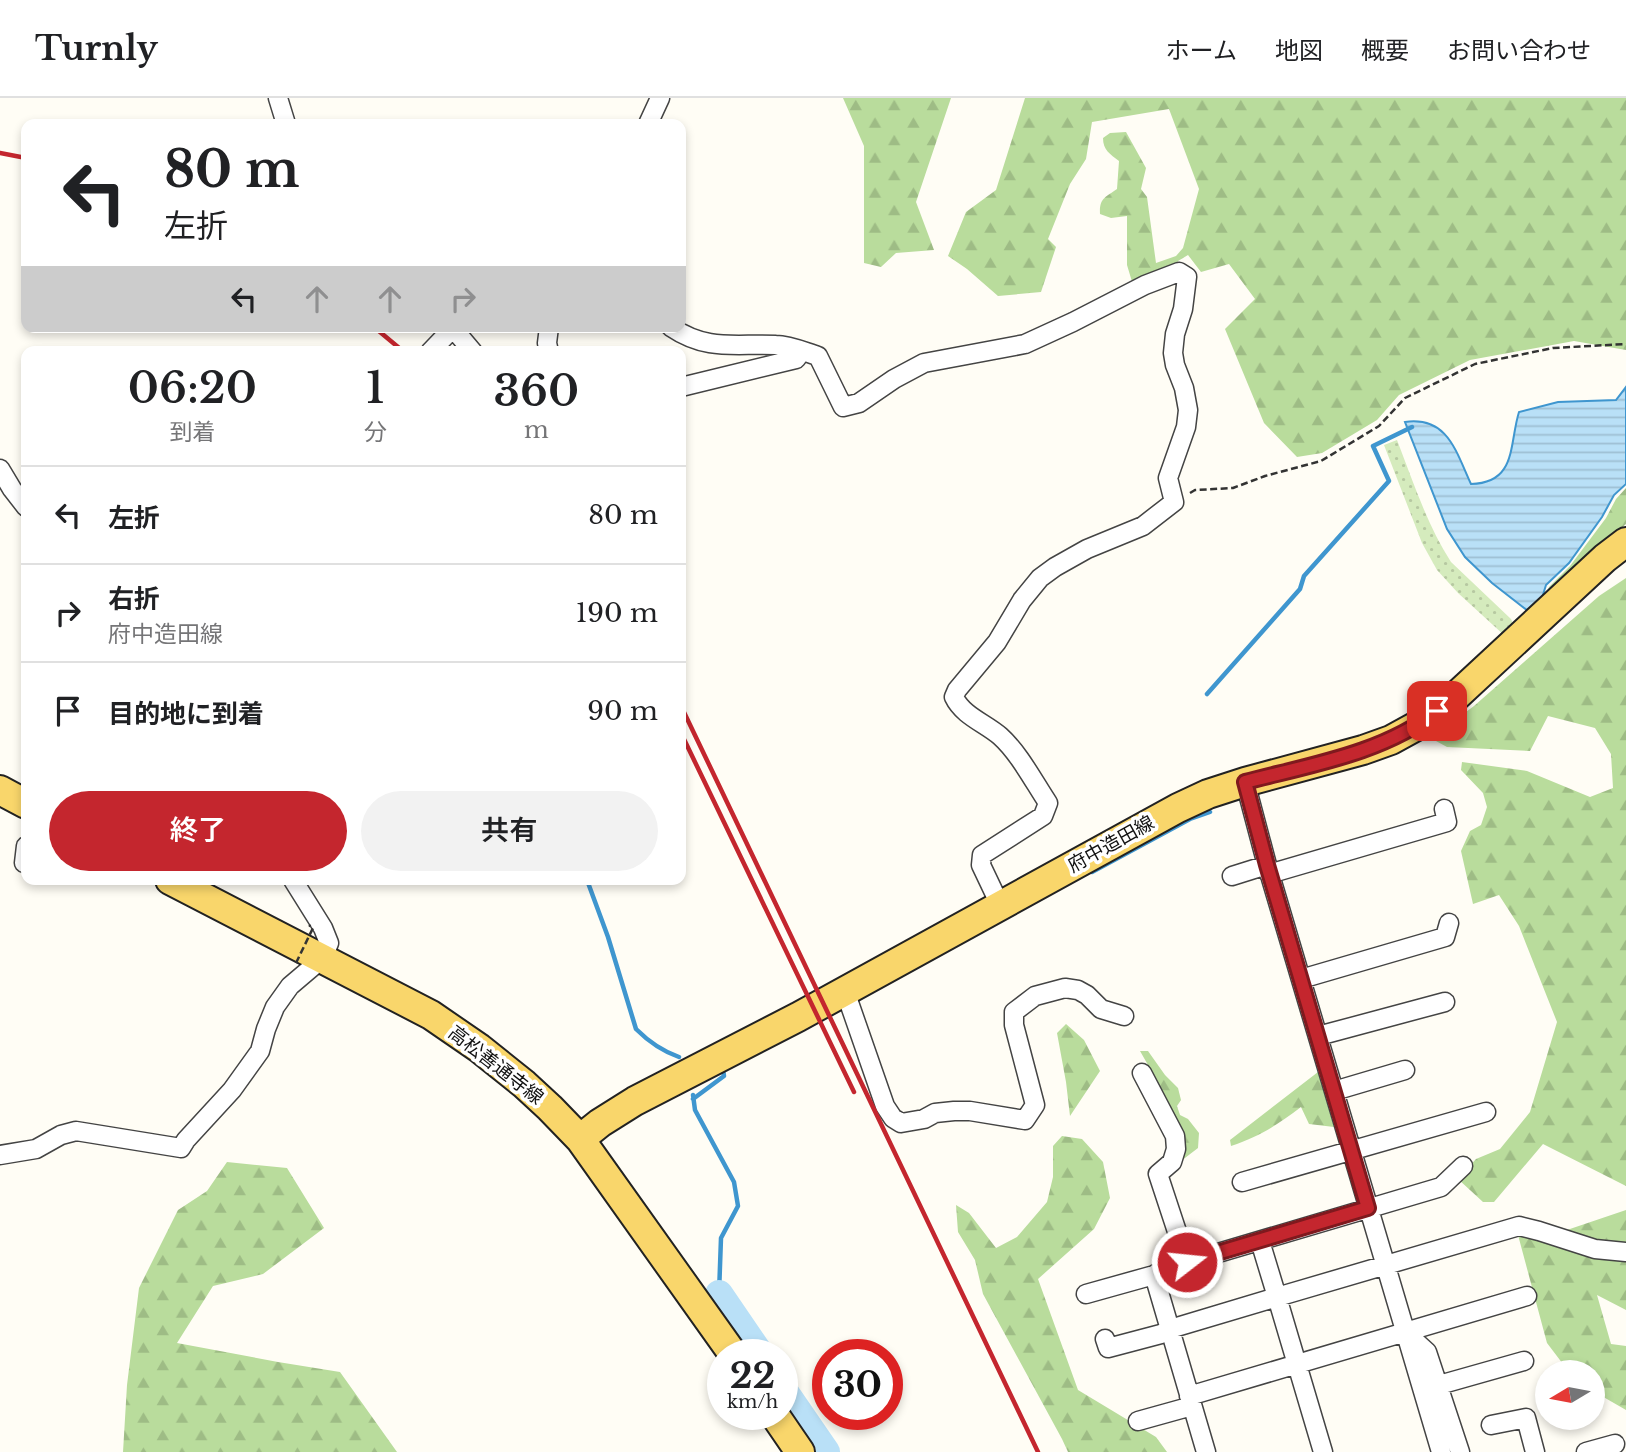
<!DOCTYPE html>
<html lang="ja">
<meta charset="utf-8">
<style>
:root{--surface:#fff;--page:#f2f2f2;--text:#202124;--muted:#757577;--line:#e0e0e0;--accent:#c4262e}
body{margin:0;font-family:"Libre Baskerville","Noto Sans JP",serif;background:var(--page);color:var(--text);height:100vh;display:flex;flex-direction:column;font-size:26px;white-space:nowrap}
*{box-sizing:border-box;margin:0}
p{font-size:23px;color:var(--muted)}
.icon{flex:none;width:38px;height:38px;fill:none;stroke:currentColor;stroke-width:2;stroke-linecap:round;stroke-linejoin:round}
.map{position:relative;flex:1;overflow:hidden}
.panel{position:absolute;left:21px;top:248px;width:665px;height:539px;display:flex;flex-direction:column;background:var(--surface);border-radius:14px;box-shadow:0 4px 10px #0003}
.panel>*{flex:none}
.banner{position:absolute;left:21px;top:21px;width:665px;height:214px;border-radius:14px;box-shadow:0 4px 10px #0003;background:#fff;color:var(--text);overflow:hidden}
.needle{width:46px;rotate:260deg}
.fabs{position:absolute;left:1535px;top:1262px;display:grid;gap:14px}
.fabs a{display:grid;place-items:center;width:70px;height:70px;border-radius:50%;background:var(--surface);box-shadow:0 4px 10px #0003;font-size:35px}
.speed{position:absolute;left:707px;top:1241px;display:flex;gap:14px;font-size:35px;font-weight:700;text-align:center}
.speed>*{display:grid;place-content:center;width:91px;height:91px;border-radius:50%;background:var(--surface);box-shadow:0 4px 10px #0003;line-height:1}
.speed small{font-size:18px;font-weight:400}
.speed .limit{border:10px solid #d22;background:#fff;color:#111}
.pin{position:absolute;display:grid;place-items:center;width:60px;height:60px;color:#fff;margin:-30px;border-radius:14px;box-shadow:0 4px 10px #0006}
.me{position:absolute;width:77px;margin:-38px;rotate:74deg;stroke-linejoin:round;filter:drop-shadow(0 0 5px #0008)}
.turn{display:flex;align-items:center;gap:24px;height:147px;padding:0 28px;font-size:32px}
.turn .icon{width:91px;height:91px;stroke-width:2.5}
.turn b{display:block;font-size:49px;line-height:60px}
.lanes{display:flex;align-items:center;height:66px;padding:0 28px;background:#0003;justify-content:center;gap:35px;direction:ltr}
.lanes .off{opacity:.35}
.eta{display:flex;justify-content:space-evenly;align-items:center;height:119px;text-align:center}
.eta b{font-size:42px;font-weight:600;line-height:49px}
.primary-button{display:flex;gap:14px;margin-top:auto;padding:14px 28px}
.primary-button a{flex:1;height:80px;border-radius:42px;background:var(--accent);color:#fff;font-size:28px;font-weight:600;line-height:80px;text-align:center}
.primary-button a+a{background:var(--page);color:var(--text)}
ul{padding:0;list-style:none}
li{display:flex;align-items:center;gap:21px;height:98px;padding:0 28px;border-top:2px solid var(--line)}
li div{flex:1}
li b{display:block;font-size:26px}
li em{font-style:normal}
header{display:flex;align-items:center;gap:42px;box-sizing:border-box;height:98px;padding:0 35px;background:var(--surface);border-bottom:2px solid var(--line)}
header strong{font-size:33px}
nav{display:flex;gap:38px;margin-inline-start:auto;font-size:24px}
.map>svg:first-child{display:block}
.grass{fill:url(#grass-dots)}
.forest{fill:url(#forest-firs)}
.water{fill:url(#water-rules);stroke:#3f96cf;stroke-width:2}
.lines{fill:none;stroke-linecap:round;stroke-linejoin:round}
.stream{stroke:#3f96cf;stroke-width:4.5}
.river{stroke:#b9e0f7;stroke-width:28}
.minor-casing{stroke:#444;stroke-width:21}
.primary-casing{stroke:#222;stroke-width:32}
.path{stroke:#333;stroke-width:2.5;stroke-dasharray:7 3.5;stroke-linecap:butt}
.minor{stroke:#fff;stroke-width:18}
.primary{stroke:#f9d66b;stroke-width:28}
.rail{stroke:#c4262e;stroke-width:4.5}
.path-bridge{stroke:#333;stroke-width:2.5;stroke-dasharray:7 3.5;stroke-linecap:butt}
.route-casing{stroke:#7f191e;stroke-width:18}
.route{stroke:#c4262e;stroke-width:12}
.labels{text-anchor:middle;dominant-baseline:central;stroke-width:7;stroke-linejoin:round;paint-order:stroke}
.street-label{font-size:19px;fill:#111;stroke:#fff}
</style>
<header>
<strong>Turnly</strong>
<nav><a>ホーム</a><a>地図</a><a>概要</a><a>お問い合わせ</a></nav>
</header>
<div class="map">
<svg width="1626" height="1354" viewBox="0 0 1626 1354">
<defs>
<pattern id="grass-dots" width="8" height="8" patternUnits="userSpaceOnUse" patternTransform="scale(1.75)"><rect width="8" height="8" fill="#d5ebbd"/><path d="M2 2h.1M6 6h.1" fill="none" stroke="#b6c8a1" stroke-width="1.8" stroke-linecap="round"/></pattern>
<pattern id="forest-firs" width="22" height="20" patternUnits="userSpaceOnUse" patternTransform="scale(1.75)"><rect width="22" height="20" fill="#b9dc9c"/><path d="M5 1l3.5 6h-7zM16 11l3.5 6h-7z" fill="#9ebc85"/></pattern>
<pattern id="water-rules" width="6" height="5" patternUnits="userSpaceOnUse" patternTransform="scale(1.75)"><rect width="6" height="5" fill="#b9e0f7"/><path d="M0 2.5h6" fill="none" stroke="#9ebfd3"/></pattern>
</defs>
<rect width="100%" height="100%" fill="#fffdf5"/>
<path class="grass" d="M1397 342C1413 383 1427 427 1451 464L1511 521 1515 530 1505 538 1458 495 1437 472 1422 445 1384 347Z"/>
<path class="forest" d="M843 0H951L916 104 934 152 896 155 881 169 864 165V48Z
M1025 0H1626V252L1574 243 1470 262 1399 297 1377 322 1322 355 1297 359 1264 325 1225 231 1255 201 1229 166 1201 174 1188 157 1178 163 1174 171 1133 187 1127 167V118L1111 120 1100 116C1099 100 1106 99 1117 91L1119 63C1110 56 1103 52 1103 40L1110 35 1126 34 1146 70 1141 91 1147 99 1156 165 1176 158 1183 150 1199 91 1169 11 1092 24 1086 61 1070 86 1048 141 1056 149 1041 194 998 198 967 171 948 158 966 114 996 92Z
M1626 390V426L1545 499 1549 489 1570 468 1606 420 1616 401Z
M1626 480V1088L1543 1046 1494 1104H1483L1458 1081 1476 1061 1500 1051 1530 1014 1557 924 1519 828 1499 797 1473 806 1461 753 1470 733 1481 727 1487 709 1483 695 1461 672 1462 664 1527 673 1590 699 1613 690 1611 656 1595 630 1548 618 1530 653 1447 649 1436 643 1435 637 1474 608 1599 498Z
M1066 926 1084 942 1100 973 1070 1018 1066 984 1057 935Z
M1140 953H1148L1165 977 1178 990 1181 1002 1177 1008 1180 1017 1188 1021 1199 1035 1198 1050 1181 1063 1148 967Z
M1318 974 1334 1029 1309 1026 1301 1009C1276 1028 1260 1038 1231 1048L1230 1042Z
M1062 1038 1082 1041 1103 1064 1110 1100 1094 1131 1038 1181 1078 1292 1156 1339 1167 1354H1068L1062 1341 983 1196 975 1162 958 1134 956 1107 969 1115 996 1150 1017 1139 1047 1104 1053 1079V1048Z
M227 1064 287 1070 324 1130 263 1176 213 1188 177 1245 278 1264 340 1274 397 1354H123L127 1287 139 1190 178 1112 207 1093Z
M1626 1112V1147L1597 1145 1561 1134Z
M1518 1137 1576 1153 1626 1161V1212L1597 1197 1611 1246 1626 1248V1312L1593 1293 1592 1274H1569L1547 1245Z"/>
<path class="water" d="M1626 289V386L1614 397 1602 419 1569 465 1546 487 1542 500 1528 513 1492 485 1465 459 1447 431 1405 324C1448 318 1456 354 1471 386 1517 385 1509 346 1519 314L1558 304 1616 302Z"/>
<g class="lines">
<path class="stream" d="M1207 596 1300 491 1304 478 1389 383 1373 348 1412 329
M1092 774 1190 721 1210 714
M587 782 608 839 636 931C649 944 662 953 679 959
M693 997 695 1012 734 1084 738 1108 721 1140 719 1196
M693 1001 724 978 723 971"/>
<path class="river" d="M719 1196 760 1256
M782 1290 826 1354"/>
<g class="minor-casing">
<path id="minor" d="M278 0 286 26
M648 26 660 0
M452 229 473 254
M671 229C708 254 736 245 776 247 790 247 805 254 818 258L843 309 859 305 894 281 924 265 1025 246 1073 224 1145 187 1179 174 1187 179 1183 211 1175 236 1173 255 1175 267 1184 290 1188 312 1186 329 1168 380 1174 404 1143 428 1087 451 1055 469 1040 480 1022 502 997 544 957 592 954 599C963 618 985 625 1000 638 1019 655 1034 684 1048 705L1043 718 982 757 981 767 1000 807
M430 254 453 230
M549 254 547 245 549 229
M681 289 796 261 802 253
M0 371 12 391 26 409
M1245 684 1267 767 1441 1354
M24 765 26 748
M1269 776 1447 724 1444 711
M1232 778 1267 767
M1301 881 1445 839 1449 825
M845 893 885 1008 893 1020 901 1025 924 1021 935 1015 954 1013H970L1025 1022 1035 1007 1014 927V914L1035 898 1065 890 1078 892 1087 897 1101 911 1124 918
M1318 938 1445 904
M1142 975 1175 1038 1176 1051 1172 1064 1158 1076 1187 1164
M1334 993 1405 972
M0 1057 36 1051 61 1037 76 1033 181 1050 186 1042 232 992 260 953 266 931 275 909 290 888 323 860 329 845 323 830 293 782
M1242 1084 1486 1014
M1154 1177 1206 1354
M1086 1196 1154 1177 1164 1171 1441 1089 1463 1068
M1405 1234 1427 1254 1460 1354
M1105 1241 1108 1250 1161 1236 1170 1231 1277 1199 1260 1143
M1439 1287 1524 1263
M1189 1298 1527 1198
M1138 1323 1192 1308
M1491 1327 1526 1320 1535 1354
M1323 1354 1277 1199 1519 1128 1539 1133 1595 1151 1626 1154
M1586 1354 1615 1346"/>
</g>
<g class="primary-casing">
<path id="primary" d="M0 692 26 706
M170 782 431 917 479 950 524 986 550 1010 580 1041 733 1256
M580 1041 600 1025 635 1003 798 919 1178 710 1208 696 1245 684 1363 652 1391 642 1422 625 1453 601 1605 460 1626 444
M774 1316 800 1354"/>
</g>
<path class="path" d="M1190 395 1195 392 1233 390 1265 378 1321 363 1379 328 1405 300 1475 266 1553 250 1626 246"/>
<use href="#minor" class="minor"/>
<use href="#primary" class="primary"/>
<path class="rail" d="M0 55 26 60
M374 229 404 254
M681 608 1038 1354
M681 635 854 994"/>
<path class="path-bridge" d="M296 865 313 830 309 827"/>
</g>
<g class="lines">
<g class="route-casing">
<path id="route" d="M1187 1164 1368 1110 1267 767 1245 684C1310 667 1384 655 1437 613"/>
</g>
<use href="#route" class="route"/>
</g>
<g class="labels">
<g class="street-label">
<text transform="translate(1111 746) rotate(-29)">府中造田線</text>
<text transform="translate(496 967) rotate(38)">高松善通寺線</text>
</g>
</g>
</svg>
<div class="fabs">
<a><svg class="needle" viewBox="-14 -14 28 28"><path d="M0-13l5 13h-10z" fill="#e53935"/><path d="M0 13l5-13h-10z" fill="#757577"/></svg></a>
</div>
<div class="speed"><div>22<small>km/h</small></div><div class="limit">30</div></div>
<div class="pin" style="left:1437px;top:613px;background:#d93025"><svg class="icon" aria-label="arrive" viewBox="0 0 24 24"><path d="M6 21V4h12l-3 4 3 4H6"/></svg></div>
<svg class="me" style="left:1187px;top:1164px" viewBox="-20 -20 40 40"><circle r="17" fill="#c4262e" stroke="#fff" stroke-width="3"/><path d="M0-11L8 9 0 5-8 9z" fill="#fff"/></svg>
<div class="banner">
<div class="turn"><svg class="icon" aria-label="left" viewBox="0 0 24 24"><path d="M17 20v-9H6M10 6l-5 5 5 5"/></svg><div><b>80 m</b>左折</div></div>
<div class="lanes"><svg class="icon" aria-label="left" viewBox="0 0 24 24"><path d="M17 20v-9H6M10 6l-5 5 5 5"/></svg><svg class="icon off" aria-label="ahead" viewBox="0 0 24 24"><path d="M12 20V5M6 11l6-6 6 6"/></svg><svg class="icon off" aria-label="ahead" viewBox="0 0 24 24"><path d="M12 20V5M6 11l6-6 6 6"/></svg><svg class="icon off" aria-label="right" viewBox="0 0 24 24"><path d="M7 20v-9h11M14 6l5 5-5 5"/></svg></div>
</div>
<section class="panel">
<div class="eta">
<div><b>06:20</b><p>到着</p></div>
<div><b>1</b><p>分</p></div>
<div><b>360</b><p>m</p></div>
</div>
<ul>
<li><svg class="icon" aria-label="left" viewBox="0 0 24 24"><path d="M17 20v-9H6M10 6l-5 5 5 5"/></svg><div><b>左折</b></div><em>80 m</em></li>
<li><svg class="icon" aria-label="right" viewBox="0 0 24 24"><path d="M7 20v-9h11M14 6l5 5-5 5"/></svg><div><b>右折</b><p>府中造田線</p></div><em>190 m</em></li>
<li><svg class="icon" aria-label="arrive" viewBox="0 0 24 24"><path d="M6 21V4h12l-3 4 3 4H6"/></svg><div><b>目的地に到着</b></div><em>90 m</em></li>
</ul>
<div class="primary-button"><a>終了</a><a>共有</a></div>
</section>
</div>
